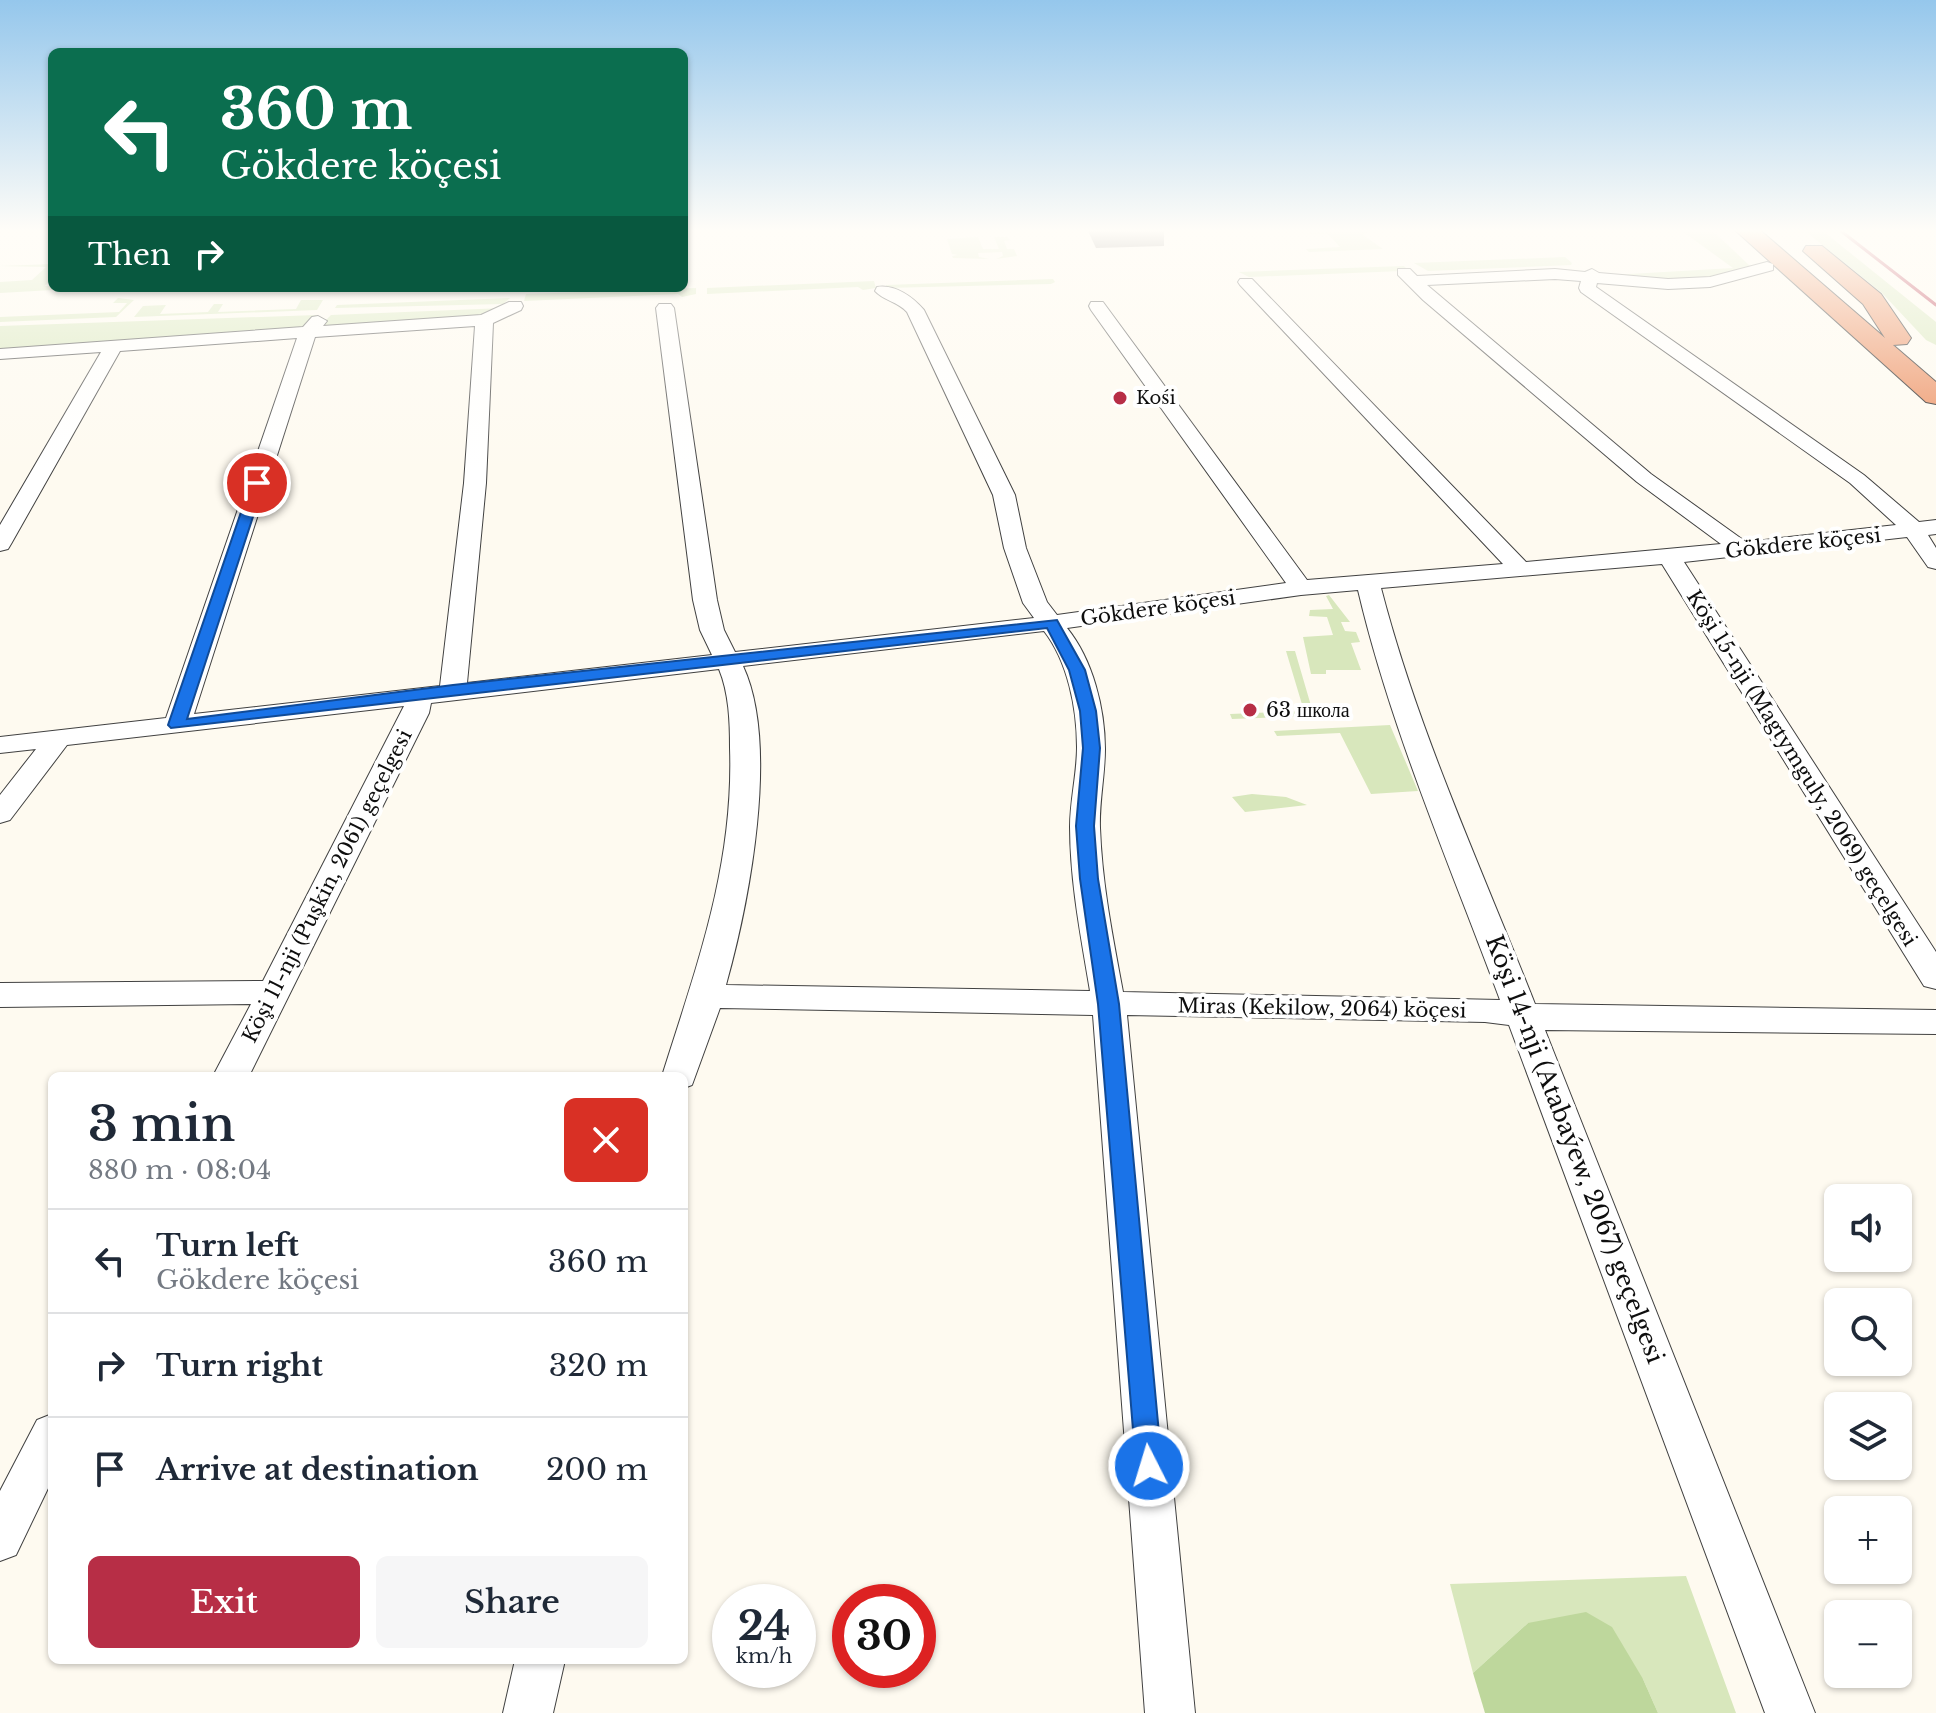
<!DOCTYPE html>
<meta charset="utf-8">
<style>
:root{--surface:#fff;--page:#f6f6f7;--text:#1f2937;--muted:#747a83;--line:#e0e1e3;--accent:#b72e46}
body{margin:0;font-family:"Libre Baskerville",serif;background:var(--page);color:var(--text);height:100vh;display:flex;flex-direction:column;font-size:30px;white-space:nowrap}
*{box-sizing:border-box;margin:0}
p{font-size:26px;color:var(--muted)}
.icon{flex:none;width:44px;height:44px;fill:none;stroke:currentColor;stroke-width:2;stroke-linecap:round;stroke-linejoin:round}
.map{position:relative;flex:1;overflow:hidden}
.sheet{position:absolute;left:48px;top:1072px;width:640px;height:592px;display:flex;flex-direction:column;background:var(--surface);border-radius:12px;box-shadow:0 2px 6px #0004}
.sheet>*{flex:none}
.banner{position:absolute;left:48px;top:48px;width:640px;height:244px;border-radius:12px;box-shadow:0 2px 6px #0004;background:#0b6e4f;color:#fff;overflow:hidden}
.fabs{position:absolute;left:1824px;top:1184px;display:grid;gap:16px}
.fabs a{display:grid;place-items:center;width:88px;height:88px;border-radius:12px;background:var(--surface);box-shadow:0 2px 6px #0004;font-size:40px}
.speed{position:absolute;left:712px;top:1584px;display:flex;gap:16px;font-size:40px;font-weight:700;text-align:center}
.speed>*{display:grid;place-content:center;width:104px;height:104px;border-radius:50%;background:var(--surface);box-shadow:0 2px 6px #0004;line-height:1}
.speed small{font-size:20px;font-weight:400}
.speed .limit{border:12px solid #d22;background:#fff;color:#111}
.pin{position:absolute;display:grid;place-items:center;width:68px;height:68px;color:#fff;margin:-34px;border:4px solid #fff;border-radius:50%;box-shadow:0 2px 8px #0007}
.me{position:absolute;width:88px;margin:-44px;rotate:355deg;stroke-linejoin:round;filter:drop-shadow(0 0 6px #0008)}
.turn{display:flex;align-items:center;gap:28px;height:168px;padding:0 40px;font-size:36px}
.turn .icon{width:104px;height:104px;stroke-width:2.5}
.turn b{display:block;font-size:56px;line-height:68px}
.then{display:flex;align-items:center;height:76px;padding:0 40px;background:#0003;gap:16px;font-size:30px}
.round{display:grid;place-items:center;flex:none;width:84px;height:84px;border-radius:12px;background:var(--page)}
.head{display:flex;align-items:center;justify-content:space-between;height:136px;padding:0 40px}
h1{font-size:48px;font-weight:600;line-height:60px}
.button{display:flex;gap:16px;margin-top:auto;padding:16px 40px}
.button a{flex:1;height:92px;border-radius:12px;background:var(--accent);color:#fff;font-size:32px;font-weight:600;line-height:92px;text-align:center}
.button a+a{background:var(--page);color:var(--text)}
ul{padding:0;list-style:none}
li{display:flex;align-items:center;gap:24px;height:104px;padding:0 40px;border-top:2px solid var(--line)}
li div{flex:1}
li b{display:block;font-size:30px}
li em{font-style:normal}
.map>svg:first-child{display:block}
.green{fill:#d8e7bc}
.forest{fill:#bed79c}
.building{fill:#564e4b}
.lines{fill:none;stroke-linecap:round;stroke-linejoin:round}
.minor-casing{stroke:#414141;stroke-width:2}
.highway-casing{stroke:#1f1f1f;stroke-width:2}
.minor{fill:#fff;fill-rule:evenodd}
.highway{fill:#ec8f61;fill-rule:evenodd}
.rail{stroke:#b72e46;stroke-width:3}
.route{fill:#1a73e8;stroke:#114b97;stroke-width:2}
.poi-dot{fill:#b72e46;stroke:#fff;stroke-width:3}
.labels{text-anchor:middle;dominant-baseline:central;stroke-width:8;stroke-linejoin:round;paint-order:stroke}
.far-poi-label{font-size:18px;fill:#0e0e0e;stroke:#fff;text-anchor:start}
.street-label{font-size:20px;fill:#0e0e0e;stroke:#fff}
.poi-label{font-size:20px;fill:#0e0e0e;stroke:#fff;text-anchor:start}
.near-street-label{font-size:24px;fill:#0e0e0e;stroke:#fff}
</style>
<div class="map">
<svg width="1936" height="1713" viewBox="0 0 1936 1713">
<rect width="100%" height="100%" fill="#fefaf0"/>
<path class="green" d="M1370 231 1363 235 1383 249 1309 252 1306 249 1340 247 1328 234H1290Z
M1682 231H1713L1750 266 1749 271 1708 281 1595 276 1733 268Z
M1805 231H1823L1936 322V345L1926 340 1882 293Z
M978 237 983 249H999L994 237H1007L1010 240 1004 241 1007 249H1014L1017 256 996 259 1003 256 1002 252 978 253 979 257 989 259 953 258 952 256 958 255 952 254 947 239Z
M1565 257 1572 263 1571 265 1428 271 1414 263Z
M52 264V278L45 286 87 288 0 293V282L32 280 46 267 0 266Z
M1404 266 1407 269 1402 271 1249 277 1239 272Z
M1053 279 1055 282 1051 284 886 288V285Z
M874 281 876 288 863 290 858 287 707 294V288Z
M696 288V294L682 297 678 294 524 301 526 294Z
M118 298 134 300 116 317 0 322V317L119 312 127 303H113Z
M510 298 503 304 335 308 337 305Z
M301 300H323L317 310 134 317 143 306 166 305 160 314 208 312 214 304H223L218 312 296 309Z
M504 308 491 315 319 327 331 315Z
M316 315 315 320 302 329 0 352V326Z
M1329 595 1350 622H1341L1345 631 1356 632 1360 642 1351 643 1361 670H1326V674H1311L1303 637 1333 635 1327 617 1309 616 1310 610 1333 609 1326 596Z
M1286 651H1295L1314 716 1232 719 1230 714 1304 711Z
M1390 725 1418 791 1371 794 1340 733 1277 736 1274 731Z
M1252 794 1286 797 1307 805 1245 812 1232 797Z
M1686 1576 1736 1713H1658L1643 1679 1528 1623 1473 1673 1450 1584Z"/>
<path class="forest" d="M1586 1612 1612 1627 1643 1679 1658 1713H1485L1473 1673 1528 1623Z"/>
<path class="building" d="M1088 231H1164V246L1096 248Z"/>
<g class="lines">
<g class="minor-casing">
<path id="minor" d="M1767 262 1773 264V270L1710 287 1668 289 1597 283 1596 287 1864 475 1919 522 1936 520V534L1928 535 1936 548V569L1928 567 1907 537 1684 562 1936 952V989L1924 986 1662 564 1381 588C1418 731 1481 867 1535 1004L1936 1010V1034L1545 1030 1815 1713H1765L1509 1025 1485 1022 1127 1015 1195 1713H1145L1093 1015 720 1008 692 1085 684 1088V1076H662C697 965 734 866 730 748 730 722 729 693 719 669L431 703 429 713 249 1076H213L251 1004 0 1007V983L263 981 404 706 67 745 10 820 0 823V795L36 749 0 753V737L166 718 297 338 120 351 11 544 8 549 0 551V525L101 352 0 359V349L303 327 312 317 318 316 327 321 323 326 481 315 509 302H521L523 306 521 310 493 323 486 483 467 683 712 655 700 630 693 600 656 308 659 304H671L674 308 717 600 724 630 735 652 1034 618 1023 603 1004 548 993 495 907 312C898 302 883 300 875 291L877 287C895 284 913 297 924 310L1015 495 1026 548 1047 602 1057 615 1286 583 1091 310 1089 306 1091 302H1103L1307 580 1503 564 1240 285 1238 282 1240 279H1252L1526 562 1721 544 1637 482 1423 300 1398 275V269H1410L1417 276 1555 269 1585 272 1592 269 1599 273 1668 279 1710 277ZM1555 279 1581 281 1579 288 1581 292 1850 483 1896 525 1746 542 1651 474 1427 285ZM475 326 464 483 440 686 194 714 315 337ZM1358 590C1391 730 1450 865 1500 1000L1123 992C1113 938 1102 884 1100 828 1099 802 1105 775 1105 749 1105 709 1093 660 1067 628L1301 595ZM1044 631C1068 662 1077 709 1077 747 1077 774 1070 800 1070 827 1070 882 1081 937 1090 991L726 985C749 903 780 745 743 666Z
M52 1414V1480L16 1555 0 1561V1491L37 1420Z
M515 1660H565L553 1713H503Z"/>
</g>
<g class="highway-casing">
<path id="highway" d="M1736 231H1761L1885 338 1863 304 1803 251 1806 246H1822L1881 294 1911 338 1907 344 1893 345 1936 382V404L1926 402Z"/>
</g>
<use href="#minor" class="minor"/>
<use href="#highway" class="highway"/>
<path class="rail" d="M1841 231 1936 305"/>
</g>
<linearGradient id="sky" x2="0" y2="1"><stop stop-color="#95c7ec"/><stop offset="0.49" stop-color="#fffdf8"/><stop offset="1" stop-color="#fffdf8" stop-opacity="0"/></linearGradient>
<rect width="1936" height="471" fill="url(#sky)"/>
<path class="route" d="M257 479 264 483 187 719 453 685 1057 620 1085 670 1096 711 1100 748 1094 826 1098 879 1119 1004 1162 1466 1159 1475 1149 1479 1139 1475 1136 1466 1098 1004 1080 879 1076 826 1083 748 1080 711 1069 670 1047 628 171 728 168 725 251 483Z"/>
<g class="poi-dot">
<circle cx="1120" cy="398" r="8"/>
<circle cx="1250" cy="710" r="8"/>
</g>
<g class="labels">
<g class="far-poi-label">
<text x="1136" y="398">Kośi</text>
</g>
<g class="street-label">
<text transform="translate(1803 543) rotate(-6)">Gökdere köçesi</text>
<text transform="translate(1158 608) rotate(-8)">Gökdere köçesi</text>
<text transform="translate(1802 768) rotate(58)">Köşi 15-nji (Magtymguly, 2069) geçelgesi</text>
<text transform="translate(327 886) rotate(-63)">Köşi 11-nji (Puşkin, 2061) geçelgesi</text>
<text transform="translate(1322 1008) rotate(1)">Miras (Kekilow, 2064) köçesi</text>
</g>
<g class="poi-label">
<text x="1266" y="710">63 школа</text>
</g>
<g class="near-street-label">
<text transform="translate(1575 1149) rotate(69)">Köşi 14-nji (Atabaýew, 2067) geçelgesi</text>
</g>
</g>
</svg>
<div class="fabs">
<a><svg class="icon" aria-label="sound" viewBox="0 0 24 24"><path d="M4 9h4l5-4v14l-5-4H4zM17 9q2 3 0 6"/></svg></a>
<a><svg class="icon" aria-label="search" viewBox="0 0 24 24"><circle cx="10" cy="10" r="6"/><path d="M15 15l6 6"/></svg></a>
<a><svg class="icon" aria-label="layers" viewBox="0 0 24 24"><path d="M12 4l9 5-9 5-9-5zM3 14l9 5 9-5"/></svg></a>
<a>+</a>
<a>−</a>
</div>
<div class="speed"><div>24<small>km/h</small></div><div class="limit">30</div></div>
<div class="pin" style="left:257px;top:483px;background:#d93025"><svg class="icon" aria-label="arrive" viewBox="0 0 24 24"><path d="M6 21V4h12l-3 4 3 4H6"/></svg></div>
<svg class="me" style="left:1149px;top:1466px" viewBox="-20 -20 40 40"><circle r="17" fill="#1a73e8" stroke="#fff" stroke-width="3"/><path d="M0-11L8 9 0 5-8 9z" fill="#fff"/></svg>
<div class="banner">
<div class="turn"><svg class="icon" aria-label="left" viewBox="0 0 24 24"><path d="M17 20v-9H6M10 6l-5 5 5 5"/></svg><div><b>360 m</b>Gökdere köçesi</div></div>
<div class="then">Then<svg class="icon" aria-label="right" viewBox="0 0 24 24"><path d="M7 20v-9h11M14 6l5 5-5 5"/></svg></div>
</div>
<section class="sheet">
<div class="head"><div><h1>3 min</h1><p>880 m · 08:04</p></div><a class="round" style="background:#d93025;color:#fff"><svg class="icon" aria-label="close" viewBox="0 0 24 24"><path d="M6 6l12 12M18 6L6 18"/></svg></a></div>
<ul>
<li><svg class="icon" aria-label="left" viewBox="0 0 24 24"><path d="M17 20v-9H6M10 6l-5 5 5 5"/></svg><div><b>Turn left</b><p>Gökdere köçesi</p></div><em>360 m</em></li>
<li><svg class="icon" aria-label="right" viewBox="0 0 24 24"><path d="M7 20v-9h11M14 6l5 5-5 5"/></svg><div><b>Turn right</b></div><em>320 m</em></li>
<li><svg class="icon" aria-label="arrive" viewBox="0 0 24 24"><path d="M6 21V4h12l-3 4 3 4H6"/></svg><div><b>Arrive at destination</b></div><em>200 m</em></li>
</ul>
<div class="button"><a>Exit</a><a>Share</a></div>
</section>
</div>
